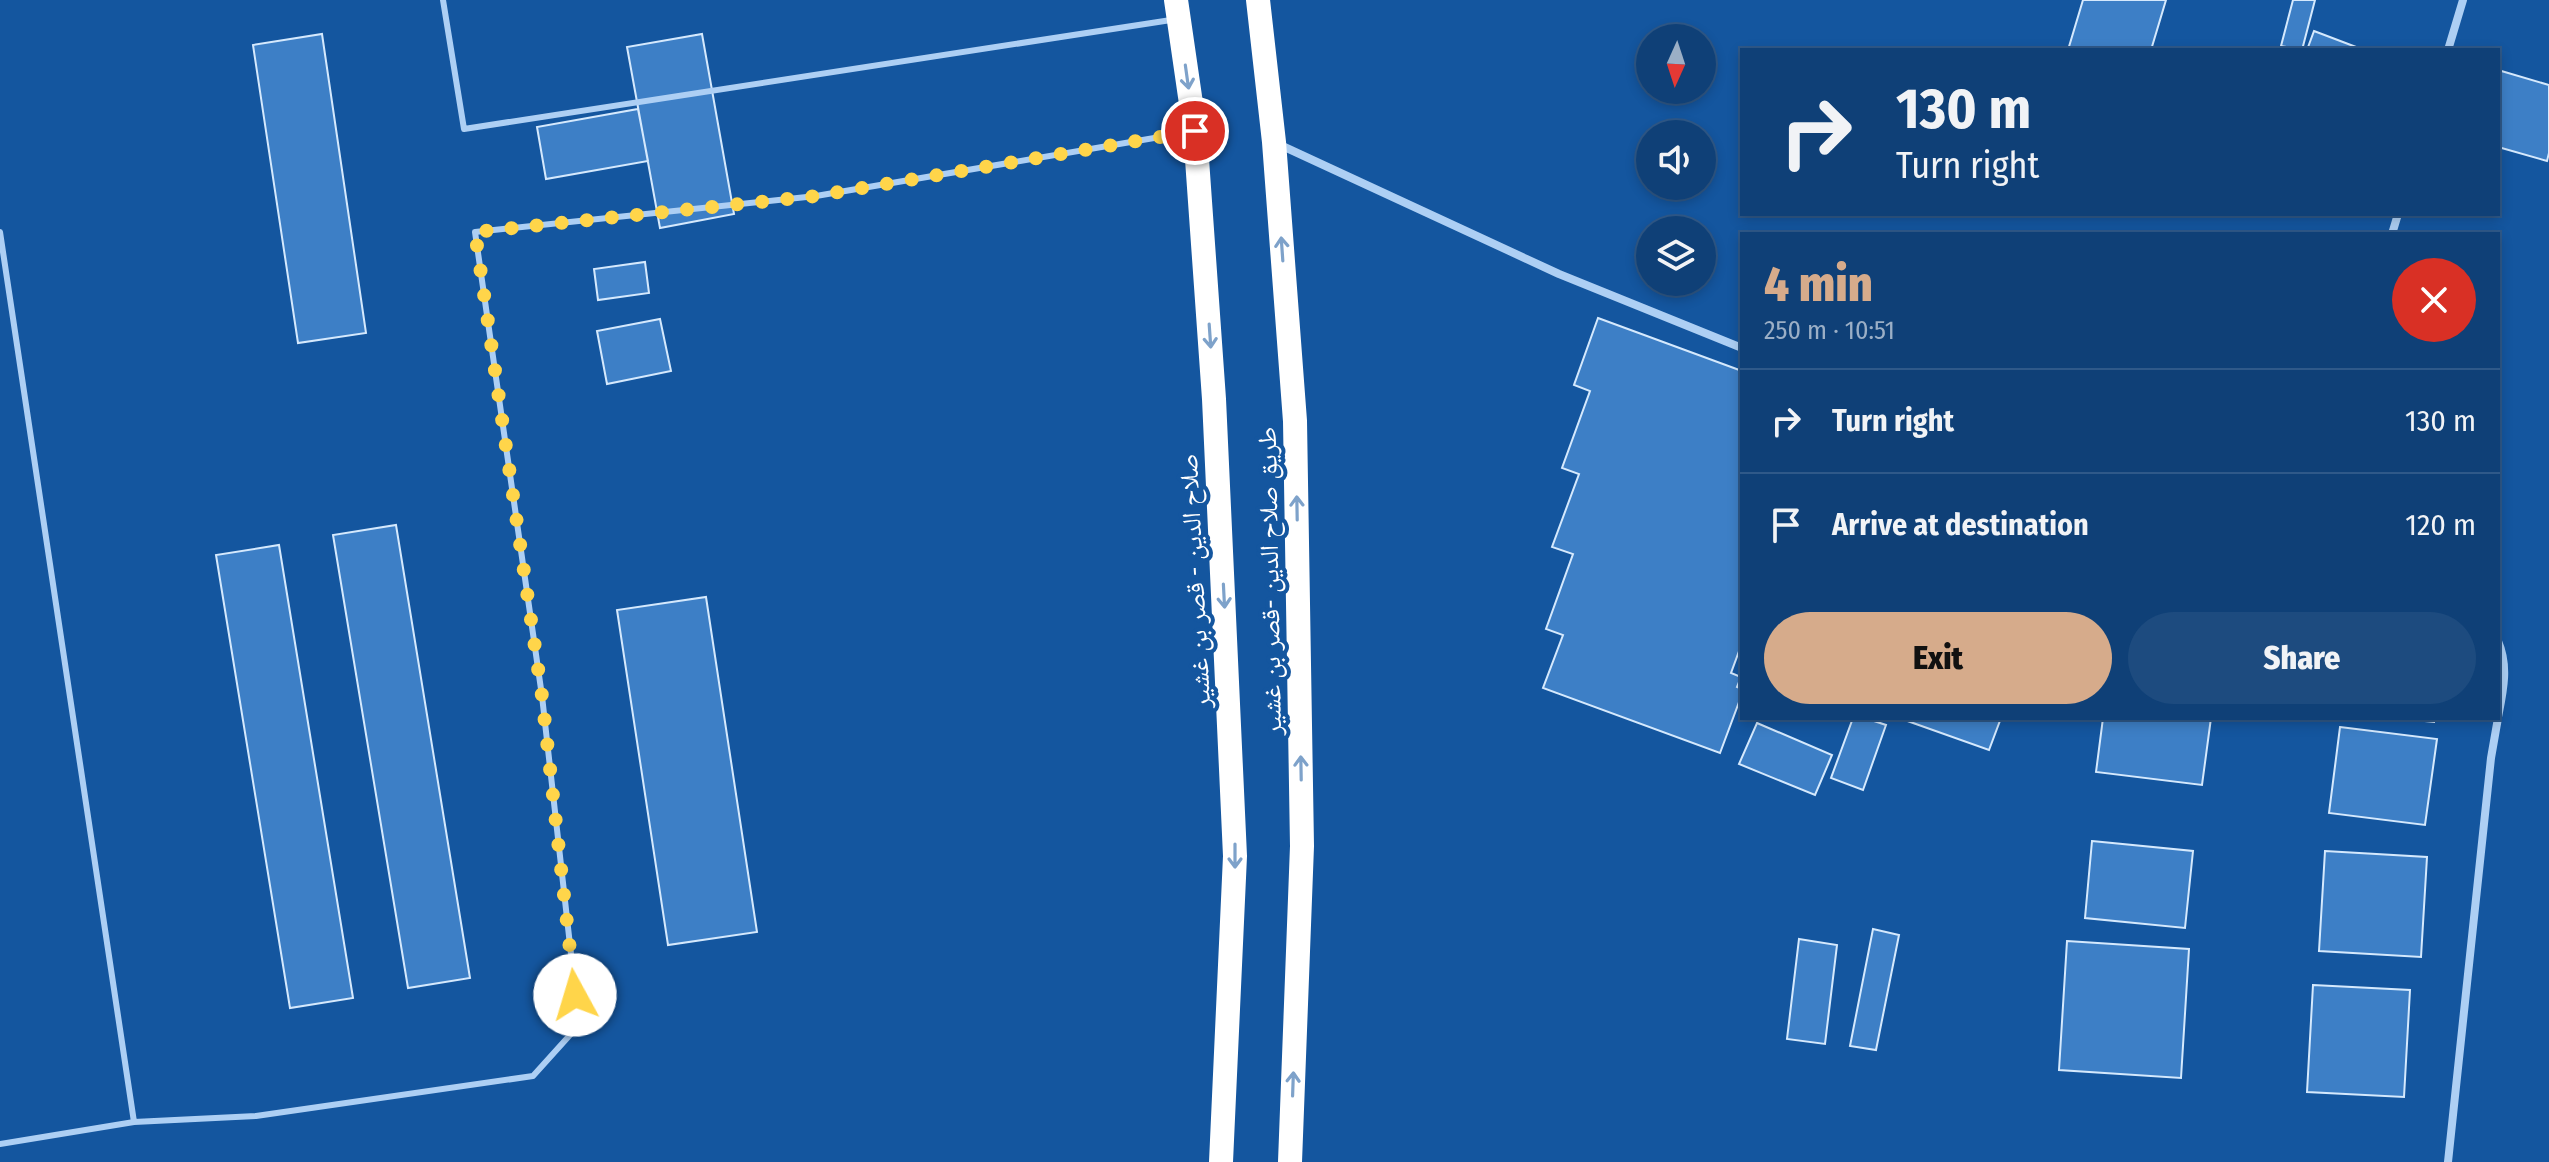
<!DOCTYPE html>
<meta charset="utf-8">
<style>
:root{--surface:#0f4077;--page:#1d4b7f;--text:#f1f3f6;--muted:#9bafc6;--line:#2f5989;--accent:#d6ab8b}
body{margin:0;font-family:"Fira Sans Condensed","Noto Naskh Arabic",sans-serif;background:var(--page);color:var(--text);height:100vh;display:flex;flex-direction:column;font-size:30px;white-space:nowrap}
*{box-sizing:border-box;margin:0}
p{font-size:26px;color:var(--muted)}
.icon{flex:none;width:44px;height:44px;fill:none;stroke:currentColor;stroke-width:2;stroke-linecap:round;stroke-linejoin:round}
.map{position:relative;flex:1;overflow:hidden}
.details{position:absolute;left:1740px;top:232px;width:760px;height:488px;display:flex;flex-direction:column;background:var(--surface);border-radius:0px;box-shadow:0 4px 12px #0003,0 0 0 2px var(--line)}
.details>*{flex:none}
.guide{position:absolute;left:1740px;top:48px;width:760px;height:168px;border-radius:0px;box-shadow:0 4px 12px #0003,0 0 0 2px var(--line);background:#0f4077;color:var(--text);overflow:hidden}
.needle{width:52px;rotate:183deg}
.buttons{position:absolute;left:1636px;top:24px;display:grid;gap:16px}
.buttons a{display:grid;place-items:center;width:80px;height:80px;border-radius:50%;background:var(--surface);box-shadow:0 4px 12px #0003,0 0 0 2px var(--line);font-size:40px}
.pin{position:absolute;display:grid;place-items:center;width:68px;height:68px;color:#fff;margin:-34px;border:4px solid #fff;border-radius:50%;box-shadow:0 2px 8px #0007}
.me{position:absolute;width:88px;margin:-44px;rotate:354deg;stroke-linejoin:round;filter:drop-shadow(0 0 6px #0008)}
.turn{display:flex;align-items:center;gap:28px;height:168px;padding:0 24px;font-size:36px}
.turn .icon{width:104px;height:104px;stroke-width:2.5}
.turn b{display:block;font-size:56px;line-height:68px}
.round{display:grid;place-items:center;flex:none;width:84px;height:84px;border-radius:42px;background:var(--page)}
.overview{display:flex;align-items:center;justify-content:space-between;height:136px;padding:0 24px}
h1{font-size:48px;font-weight:800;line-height:60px;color:var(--accent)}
.cta{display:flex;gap:16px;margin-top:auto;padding:16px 24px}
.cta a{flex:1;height:92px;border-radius:48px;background:var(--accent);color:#111;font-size:32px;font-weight:800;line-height:92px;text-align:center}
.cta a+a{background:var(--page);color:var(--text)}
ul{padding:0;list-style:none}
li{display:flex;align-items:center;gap:24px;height:104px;padding:0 24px;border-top:2px solid var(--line)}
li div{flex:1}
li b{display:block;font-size:30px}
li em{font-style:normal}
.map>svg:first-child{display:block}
.building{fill:#3d7fc6;stroke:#d5e9fd;stroke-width:2}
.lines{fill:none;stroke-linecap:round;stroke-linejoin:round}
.lane{stroke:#adcff4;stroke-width:6}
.street{stroke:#adcff4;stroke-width:8}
.highway{stroke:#fff;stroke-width:24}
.oneway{stroke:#7ea2ca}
.route{stroke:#ffd54a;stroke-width:14;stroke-dasharray:0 25.2}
.labels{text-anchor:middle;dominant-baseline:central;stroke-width:8;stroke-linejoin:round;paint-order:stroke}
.street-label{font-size:26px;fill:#fff;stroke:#14569f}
</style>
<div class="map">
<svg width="2549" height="1162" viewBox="0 0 2549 1162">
<rect width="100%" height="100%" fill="#14569f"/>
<path class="building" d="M2083 0H2166L2151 50H2068Z
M2293 0H2315L2302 50 2281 46Z
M2314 31 2364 50H2307Z
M322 34 366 333 298 343 253 45Z
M702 34 734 214 660 228 627 47Z
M2498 70 2549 85V153L2547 161 2498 147Z
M638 109 648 161 546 179 537 127Z
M645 262 649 293 598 300 594 269Z
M1598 318 1742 371V643L1731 673 1741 677 1737 687 1742 689V694L1720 753 1543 688 1563 635 1546 629 1573 554 1552 547 1579 474 1562 468 1590 391 1574 385Z
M660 319 671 371 607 384 597 331Z
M396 525 470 978 408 988 333 535Z
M279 545 353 998 290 1008 216 555Z
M706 597 757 932 668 945 617 610Z
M1853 718H1865L1886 725 1863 790 1831 778Z
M1899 718H2001L1989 750Z
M2103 718H2211L2202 785 2096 772Z
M2393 718H2434V722Z
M1757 723 1832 755 1815 795 1739 764Z
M2340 727 2437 739 2425 825 2329 813Z
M2092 841 2193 851 2185 928 2085 918Z
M2325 851 2427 857 2421 957 2319 951Z
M1873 929 1899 935 1876 1050 1850 1046Z
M1799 939 1837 945 1825 1044 1787 1039Z
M2067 941 2189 949 2181 1078 2059 1070Z
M2313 985 2410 990 2404 1097 2307 1092Z"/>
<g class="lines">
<path class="lane" d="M443 0 464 129 1171 20
M0 232 134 1122
M0 1144 134 1122 256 1116 533 1076 579 1025 542 696 475 232 816 196 1189 132"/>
<path class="street" d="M2448 50 2463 0
M1278 144 1559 274 1742 348
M2392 234 2398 214
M2498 641C2509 666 2503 692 2498 717
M2448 1162 2491 758 2498 718"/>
<path class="highway" d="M1176 0 1195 131 1214 399 1235 856 1221 1162
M1258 0 1274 142 1295 421 1302 846 1290 1162"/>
</g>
<defs><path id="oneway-shaft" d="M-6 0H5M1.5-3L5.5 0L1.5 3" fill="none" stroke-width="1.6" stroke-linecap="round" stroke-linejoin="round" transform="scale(2)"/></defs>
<g class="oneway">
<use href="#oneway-shaft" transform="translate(1187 77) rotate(82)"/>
<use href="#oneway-shaft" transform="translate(1282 249) rotate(-94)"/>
<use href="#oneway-shaft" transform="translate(1210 336) rotate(86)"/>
<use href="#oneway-shaft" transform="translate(1297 508) rotate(-91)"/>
<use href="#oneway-shaft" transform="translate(1224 596) rotate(87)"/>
<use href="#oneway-shaft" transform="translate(1301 768) rotate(-91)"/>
<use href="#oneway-shaft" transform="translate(1235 856) rotate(90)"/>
<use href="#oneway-shaft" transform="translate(1293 1084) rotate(-88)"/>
</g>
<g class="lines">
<path class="route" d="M575 995 542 696 475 232 816 196 1195 131"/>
</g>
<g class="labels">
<g class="street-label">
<text transform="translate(1195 581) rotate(-93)">صلاح الدين - قصر بن غشير</text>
<text transform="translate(1270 581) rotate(-91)">طريق صلاح الدين -قصر بن غشير</text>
</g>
</g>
</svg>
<div class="buttons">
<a><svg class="needle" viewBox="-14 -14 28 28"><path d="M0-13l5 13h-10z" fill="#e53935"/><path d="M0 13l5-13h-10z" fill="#9bafc6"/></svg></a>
<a><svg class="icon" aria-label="sound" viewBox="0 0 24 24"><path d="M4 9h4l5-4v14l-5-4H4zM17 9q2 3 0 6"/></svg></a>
<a><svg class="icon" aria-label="layers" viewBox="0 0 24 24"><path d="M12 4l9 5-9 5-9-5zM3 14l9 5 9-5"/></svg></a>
</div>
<div class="pin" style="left:1195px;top:131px;background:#d93025"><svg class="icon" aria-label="arrive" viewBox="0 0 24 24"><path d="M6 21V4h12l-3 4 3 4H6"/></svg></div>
<svg class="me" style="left:575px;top:995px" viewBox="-20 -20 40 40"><circle r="19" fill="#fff"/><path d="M0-13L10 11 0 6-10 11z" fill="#ffd54a"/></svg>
<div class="guide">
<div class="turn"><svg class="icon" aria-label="right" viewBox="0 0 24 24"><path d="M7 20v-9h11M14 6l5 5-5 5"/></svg><div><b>130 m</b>Turn right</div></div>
</div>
<section class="details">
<div class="overview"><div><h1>4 min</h1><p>250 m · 10:51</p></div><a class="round" style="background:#d93025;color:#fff"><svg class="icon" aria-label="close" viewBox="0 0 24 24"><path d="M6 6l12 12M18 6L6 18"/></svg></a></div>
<ul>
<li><svg class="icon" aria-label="right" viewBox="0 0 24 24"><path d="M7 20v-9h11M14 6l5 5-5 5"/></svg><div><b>Turn right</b></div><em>130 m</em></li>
<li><svg class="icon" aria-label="arrive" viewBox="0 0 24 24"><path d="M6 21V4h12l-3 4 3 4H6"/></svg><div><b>Arrive at destination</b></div><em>120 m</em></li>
</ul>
<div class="cta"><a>Exit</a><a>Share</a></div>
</section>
</div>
